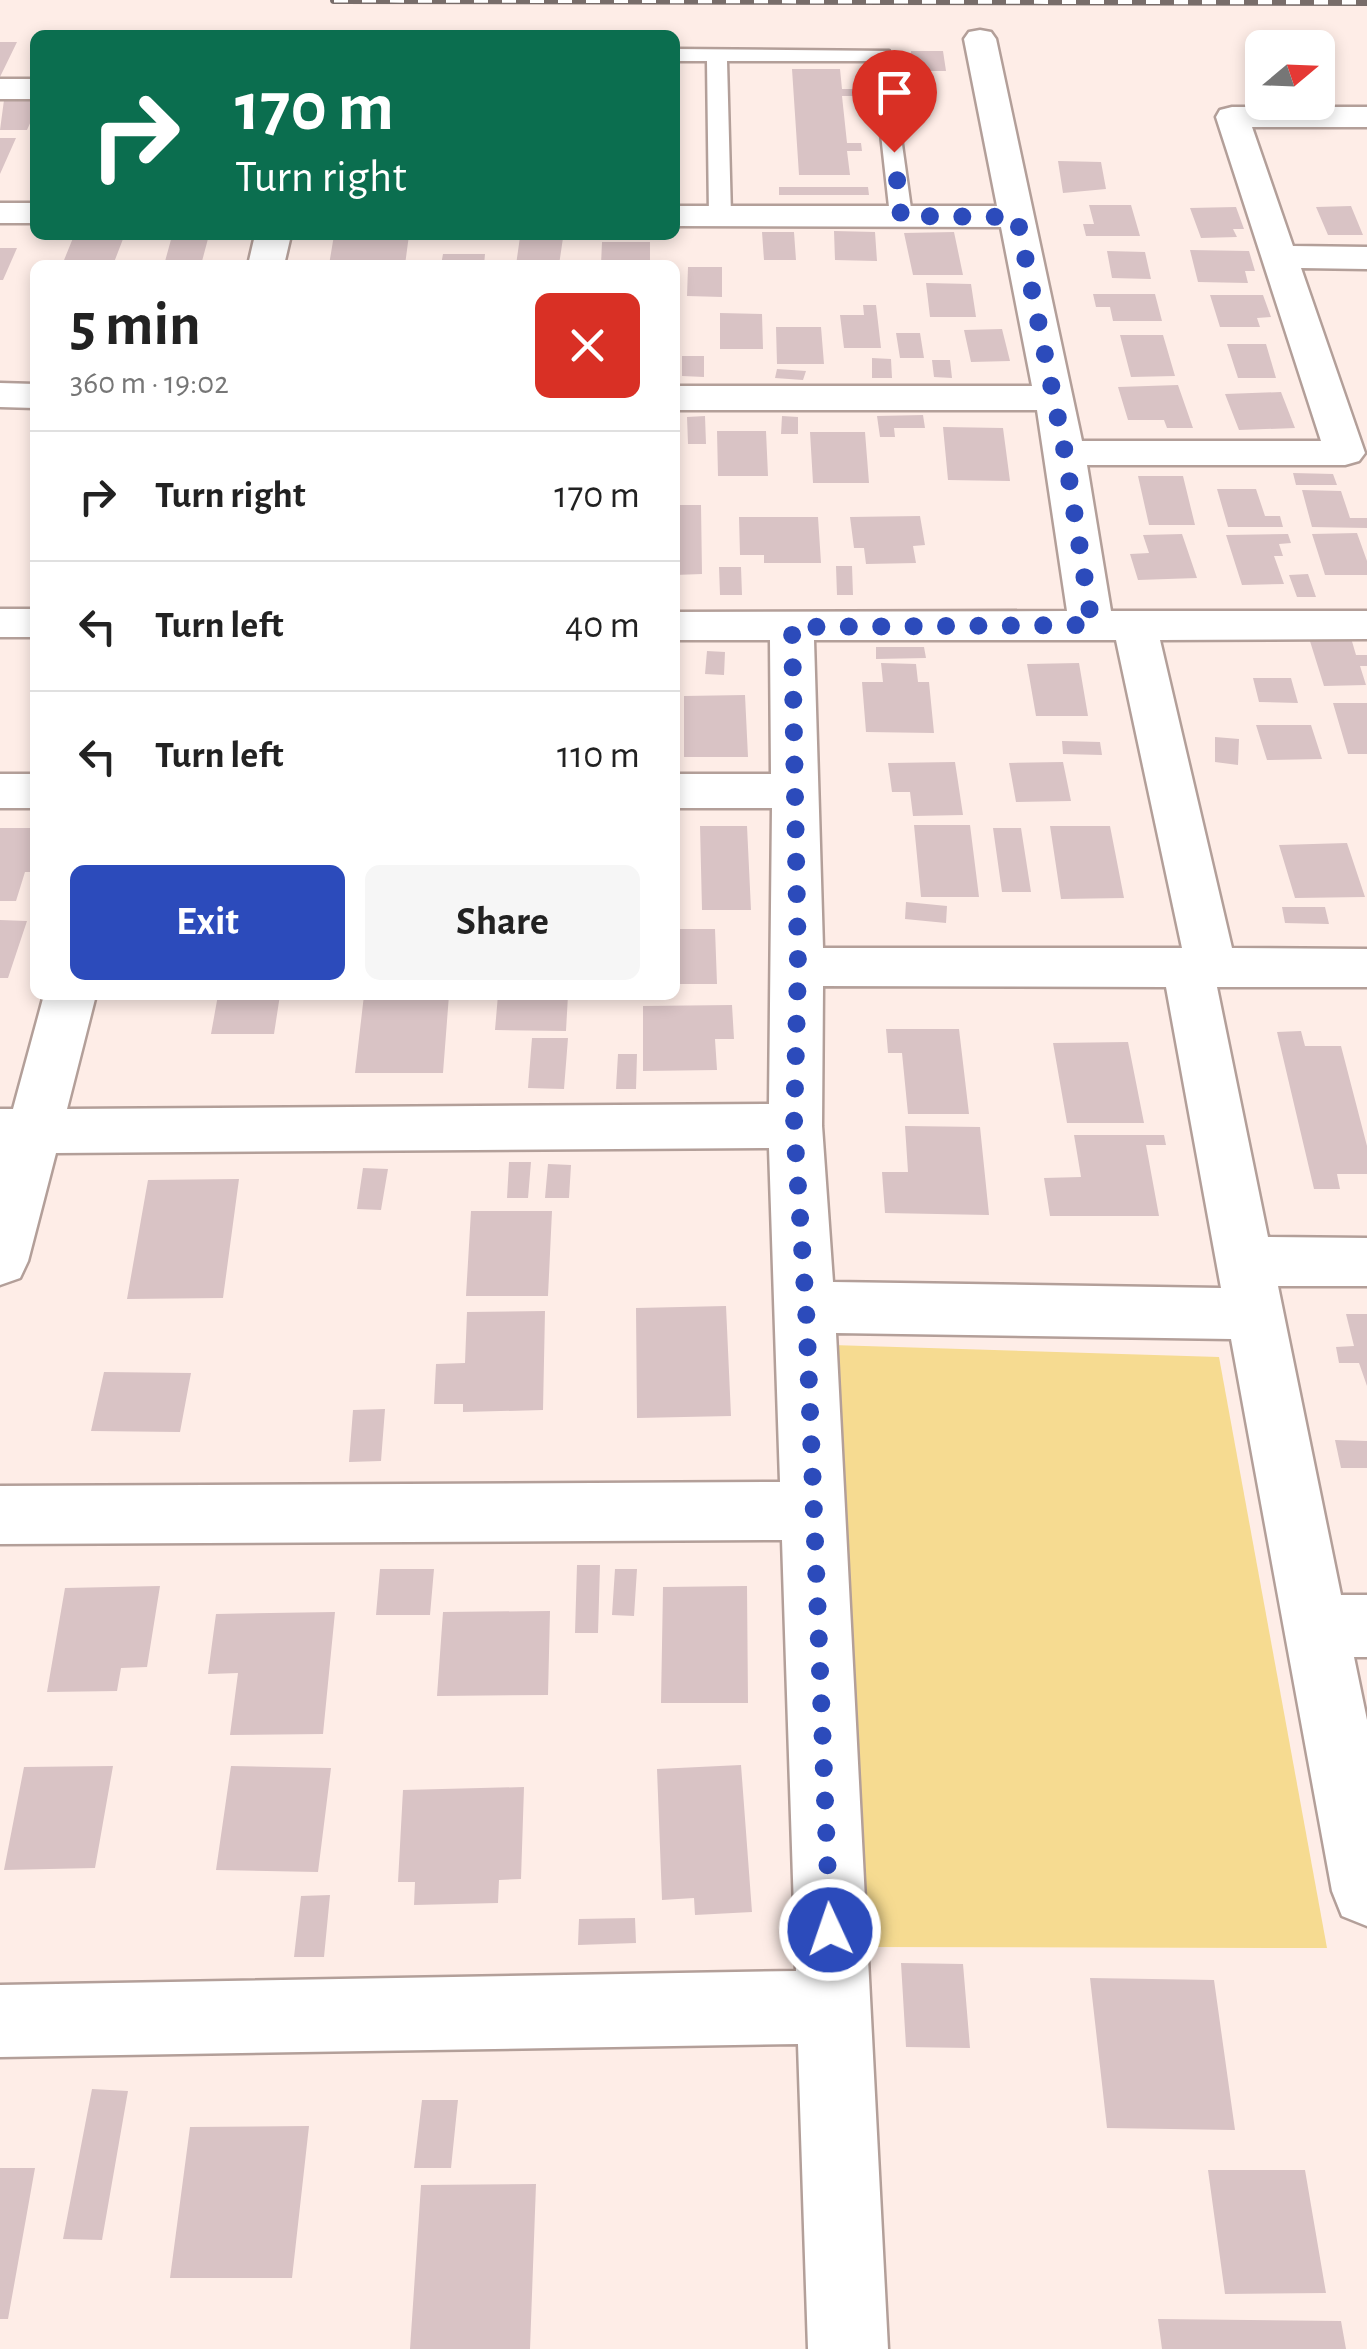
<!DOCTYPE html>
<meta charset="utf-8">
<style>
:root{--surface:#fff;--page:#f6f6f6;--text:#222;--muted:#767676;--line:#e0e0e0;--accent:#2c4bbb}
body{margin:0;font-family:"Alegreya Sans",sans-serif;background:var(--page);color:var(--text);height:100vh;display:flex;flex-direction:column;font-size:38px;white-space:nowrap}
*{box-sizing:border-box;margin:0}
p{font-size:32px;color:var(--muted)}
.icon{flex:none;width:55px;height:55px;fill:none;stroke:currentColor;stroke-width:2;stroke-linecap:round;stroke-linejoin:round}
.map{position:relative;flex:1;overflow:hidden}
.sheet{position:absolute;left:30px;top:260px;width:650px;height:740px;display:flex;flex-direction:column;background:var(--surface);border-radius:15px;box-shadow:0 5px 15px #0003}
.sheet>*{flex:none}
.guide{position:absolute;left:30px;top:30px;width:650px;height:210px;border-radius:15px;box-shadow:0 5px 15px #0003;background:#0b6e4f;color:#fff;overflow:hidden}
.needle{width:65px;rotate:71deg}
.fabs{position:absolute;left:1245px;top:30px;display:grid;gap:20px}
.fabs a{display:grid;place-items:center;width:90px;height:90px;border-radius:15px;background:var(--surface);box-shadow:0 5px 15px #0003;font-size:50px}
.pin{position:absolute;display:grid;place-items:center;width:85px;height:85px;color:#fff;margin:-102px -42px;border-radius:50% 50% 50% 0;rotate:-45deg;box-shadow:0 0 10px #0007}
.pin .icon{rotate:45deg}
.me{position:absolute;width:110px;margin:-55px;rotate:357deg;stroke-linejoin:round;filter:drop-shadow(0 0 8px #0008)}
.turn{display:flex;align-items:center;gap:35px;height:210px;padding:0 40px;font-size:45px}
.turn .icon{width:130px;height:130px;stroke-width:2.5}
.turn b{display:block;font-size:70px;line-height:85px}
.round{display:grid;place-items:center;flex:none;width:105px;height:105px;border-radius:15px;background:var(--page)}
.summary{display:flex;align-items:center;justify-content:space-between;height:170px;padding:0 40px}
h1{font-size:60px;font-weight:700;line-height:75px}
.cta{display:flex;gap:20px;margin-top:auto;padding:20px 40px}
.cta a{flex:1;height:115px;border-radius:15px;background:var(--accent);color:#fff;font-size:40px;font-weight:700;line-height:115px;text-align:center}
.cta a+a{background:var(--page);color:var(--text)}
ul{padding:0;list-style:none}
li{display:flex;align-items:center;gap:30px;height:130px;padding:0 40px;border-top:2px solid var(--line)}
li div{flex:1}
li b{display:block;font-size:38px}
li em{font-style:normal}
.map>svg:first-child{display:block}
.green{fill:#f6db91}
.building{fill:#d9c3c5}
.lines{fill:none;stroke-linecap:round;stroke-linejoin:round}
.lane-casing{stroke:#b39f99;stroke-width:5}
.street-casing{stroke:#b39f99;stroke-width:5}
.lane{fill:#fff;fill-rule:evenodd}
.street{fill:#fff;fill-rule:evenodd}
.rail-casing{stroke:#786d6a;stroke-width:8}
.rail{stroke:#fff;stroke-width:5;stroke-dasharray:14;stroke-linecap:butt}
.route{stroke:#2c4bbb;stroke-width:18;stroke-dasharray:0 32.4}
</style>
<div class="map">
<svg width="1367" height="2349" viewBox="0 0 1367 2349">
<rect width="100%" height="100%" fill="#feede7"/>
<path class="green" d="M832 1345 1219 1357 1327 1948 852 1947Z"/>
<path class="building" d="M0 42H17L0 77Z
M911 51H943L946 71H912Z
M792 69H840L842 89H855V96H842L847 143H861L862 151H847L850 175H799Z
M4 100H35V112L27 130H0Z
M0 138H16L0 174Z
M1058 161 1101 162 1106 189 1063 193Z
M779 187H868L869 195H779Z
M1089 205H1131L1140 236H1086L1083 224H1094Z
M1351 206 1363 235H1328L1316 207Z
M1236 207 1244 229H1233L1237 237 1201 238 1190 208Z
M834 231 875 232 877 261 835 260Z
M762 232H794L796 260H764Z
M954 232 963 275H913L904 233Z
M209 235 201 265H164L172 236Z
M334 235H409L405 265H329Z
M520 237 563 238 559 265H516Z
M73 238 123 239 113 265H62Z
M602 242H650V265H601Z
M0 248H17L3 280H0Z
M1190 250 1249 251 1255 271H1245L1248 283 1198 282Z
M1107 251 1145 252 1151 279 1112 278Z
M443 254H485L484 265H441Z
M688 267H722V297L687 296Z
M926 283 971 284 976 317H930Z
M1093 294H1155L1162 321H1113L1110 307H1096Z
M1210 295H1263L1271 317 1257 318 1260 327H1220Z
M863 305H876L881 348H844L840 315H864Z
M720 313 762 314 763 349H720Z
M776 327H821L824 364H777Z
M1002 329 1010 361 971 362 964 330Z
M896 333H920L924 358H900Z
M1120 335H1163L1175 376 1131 377Z
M1227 344H1266L1276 378H1238Z
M682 356H704V377L682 376Z
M872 358 891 359 892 378H872Z
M932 360H950L952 378 934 377Z
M777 369 806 371 803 380 775 378Z
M1178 385 1193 428H1167L1164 420H1128L1118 387Z
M1281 392 1295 428 1239 430 1225 394Z
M923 415 925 428H894L895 437H880L877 416Z
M705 416 706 444H688L687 417Z
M782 416 798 417V434H781Z
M943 427 1003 428 1010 481 948 480Z
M717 431H766L768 476H718Z
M810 432H865L869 483H813Z
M1293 473 1333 474 1337 485H1296Z
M1138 476H1183L1195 525H1149Z
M1217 489H1256L1265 516H1280L1283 527H1228Z
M1302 490 1341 491 1350 518H1367V528L1312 527Z
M675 505H701L702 574 675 575Z
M920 516 925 545 913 546 916 563 866 564 864 548H854L850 517Z
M739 517H818L821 563H764V555H740Z
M1357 533 1367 561V575H1325L1312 534Z
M1182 534 1197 578 1138 580 1130 554 1149 553 1143 535Z
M1288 534 1291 543 1279 544 1283 556H1274L1284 584 1242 585 1226 535Z
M836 566H852L853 595H837Z
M719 567H741L742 595H720Z
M1308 574 1316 597H1297L1289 575Z
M1309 638H1351L1356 655H1367V666H1360L1366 685 1324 686Z
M876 647H924L926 658 876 659Z
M707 651 725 652 724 675 705 674Z
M881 663 916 664 918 682H929L934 733 866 732 862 682H883Z
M1079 663 1088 716H1036L1027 664Z
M1253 678H1291L1298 703 1259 702Z
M745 695 748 757H684V696Z
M1333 703H1367V754H1348Z
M1256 725H1311L1322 759 1267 760Z
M1215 737 1239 739 1238 765 1215 762Z
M1062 741 1100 742 1102 755 1063 754Z
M955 762 963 815 913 816 910 792H892L888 763Z
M1063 762 1071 801 1016 802 1009 763Z
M914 825H970L979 897H921Z
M700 826H747L751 910H702Z
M1050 826H1110L1124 898 1061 899Z
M0 828H35V872H25L16 901H0Z
M993 828H1021L1031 892H1002Z
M1347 843 1365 897 1295 898 1279 845Z
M906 902 947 906 946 923 905 919Z
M1282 907H1325L1329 924 1285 923Z
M0 920 27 921 8 978H0Z
M675 929H715L717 984H675Z
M218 995H280L274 1034H211Z
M364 995H449L443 1073H355Z
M498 995H568L566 1031 495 1030Z
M732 1005 734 1039H715L717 1070 643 1071V1006Z
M886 1029H959L969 1114H908L902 1053H888Z
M1301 1031 1305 1046H1341L1367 1146V1174H1337L1340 1189H1314L1277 1032Z
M532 1038H568L564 1089 528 1088Z
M1128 1042 1144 1123H1067L1053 1043Z
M618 1054H637L636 1089H616Z
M905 1126 980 1127 989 1215 885 1213 882 1172H908Z
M1074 1135H1164L1166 1145H1146L1159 1216H1050L1044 1178 1081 1177Z
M509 1162H531L528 1198H507Z
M548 1164 571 1165 569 1198H545Z
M363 1168 388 1169 381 1210 357 1209Z
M239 1179 223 1298 127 1299 148 1180Z
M471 1211H552L548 1296H466Z
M726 1306 731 1416 637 1418 636 1308Z
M545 1311 543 1410 463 1412V1404H434L436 1364 465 1363 467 1312Z
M1346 1314H1367V1386L1359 1363H1339L1336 1347 1354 1346Z
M104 1372 191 1373 180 1432 91 1431Z
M385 1409 381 1461 349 1462 353 1410Z
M1335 1440 1367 1441V1468H1341Z
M577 1565H600L598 1633H575Z
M380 1569H434L430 1615H376Z
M615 1569H637L634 1616 612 1615Z
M160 1586 147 1667 121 1668 117 1691 47 1692 65 1588Z
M747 1586 748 1703H661L663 1587Z
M550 1611 548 1695 437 1696 443 1612Z
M335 1612 323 1734 230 1735 238 1673 208 1674 216 1614Z
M741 1765 752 1912 695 1915 694 1898 662 1900 657 1769Z
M113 1766 95 1868 4 1870 24 1767Z
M231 1766 331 1768 318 1872 216 1870Z
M524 1787 521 1879 499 1880 498 1903 414 1905 415 1882H398L403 1790Z
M330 1895 324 1957H294L301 1896Z
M635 1918 636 1943 578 1945 579 1919Z
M901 1963 963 1964 970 2048 906 2047Z
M1090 1978 1214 1980 1235 2130 1107 2128Z
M92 2089 128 2091 102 2240 63 2239Z
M422 2100H458L451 2168H414Z
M309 2126 292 2278H170L190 2127Z
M0 2168H35L8 2319H0Z
M1208 2170H1305L1326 2293 1225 2294Z
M536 2184 530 2349H410L421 2185Z
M1158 2319 1341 2321 1346 2349H1162Z"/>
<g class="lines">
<g class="lane-casing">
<path id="lane" d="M675 49 889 51 912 216 909 221H893L890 216 873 61H727L731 216 728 221H712L709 216 707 61H675Z"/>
</g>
<g class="street-casing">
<path id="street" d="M980 30 991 32 996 39 1082 441H1321L1216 117 1220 110 1232 107H1367V127H1252L1293 246 1367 247V269L1301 268 1365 453 1359 461 1345 465H1087L1111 611H1367V639L1160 640 1232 948 1367 949V987H1217L1268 1237 1367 1238V1286H1278L1341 1595H1367V1657H1354L1367 1720V1926L1342 1916 1332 1891 1231 1339 836 1333 888 2349H808L798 2044 0 2057V1985L796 1971 782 1540 0 1544V1486L780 1482 769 1148 56 1153 28 1261 20 1278 0 1285V1109H13L44 995H96L67 1109 769 1104 772 808H675V774H771L770 640H675V612L1067 611 1037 410H675V386H1032L1001 227 675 226V206H997L964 39 969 32ZM814 640H1116L1182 948H823ZM823 986 1166 987 1221 1288 833 1282 822 1126Z
M0 79H35V99H0Z
M0 203H35V223H0Z
M255 235H291L284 265H248Z
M0 383 35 384V408L0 407Z
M0 609H35V637H0Z
M0 774H35V808H0Z"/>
</g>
<use href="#lane" class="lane"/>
<use href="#street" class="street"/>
<g class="rail-casing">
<path id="rail" d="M334 0 1367 2"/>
</g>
<use href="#rail" class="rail"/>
</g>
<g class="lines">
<path class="route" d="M830 1930 806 1307 794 1126 798 966 792 627 1092 625 1065 453 1017 217 901 216 894 152"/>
</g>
</svg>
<div class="fabs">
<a><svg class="needle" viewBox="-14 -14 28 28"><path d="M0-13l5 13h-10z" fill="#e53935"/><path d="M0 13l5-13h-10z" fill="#767676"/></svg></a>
</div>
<div class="pin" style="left:894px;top:152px;background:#d93025"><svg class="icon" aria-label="arrive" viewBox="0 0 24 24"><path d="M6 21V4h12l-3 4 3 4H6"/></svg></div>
<svg class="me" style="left:830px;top:1930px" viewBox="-20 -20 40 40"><circle r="17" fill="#2c4bbb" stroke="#fff" stroke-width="3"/><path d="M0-11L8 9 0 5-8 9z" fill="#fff"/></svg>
<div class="guide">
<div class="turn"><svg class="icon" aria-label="right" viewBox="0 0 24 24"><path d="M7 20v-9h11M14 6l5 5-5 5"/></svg><div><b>170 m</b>Turn right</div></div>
</div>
<section class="sheet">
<div class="summary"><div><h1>5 min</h1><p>360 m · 19:02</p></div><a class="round" style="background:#d93025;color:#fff"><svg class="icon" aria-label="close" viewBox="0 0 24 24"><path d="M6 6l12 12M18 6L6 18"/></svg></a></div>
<ul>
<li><svg class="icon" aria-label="right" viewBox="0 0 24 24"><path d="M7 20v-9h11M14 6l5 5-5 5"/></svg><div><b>Turn right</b></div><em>170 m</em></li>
<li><svg class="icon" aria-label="left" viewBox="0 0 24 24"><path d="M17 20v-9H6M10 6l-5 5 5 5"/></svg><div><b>Turn left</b></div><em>40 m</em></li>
<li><svg class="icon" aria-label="left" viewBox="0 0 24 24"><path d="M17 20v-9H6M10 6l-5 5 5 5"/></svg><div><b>Turn left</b></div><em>110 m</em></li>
</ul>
<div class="cta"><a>Exit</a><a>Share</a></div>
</section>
</div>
